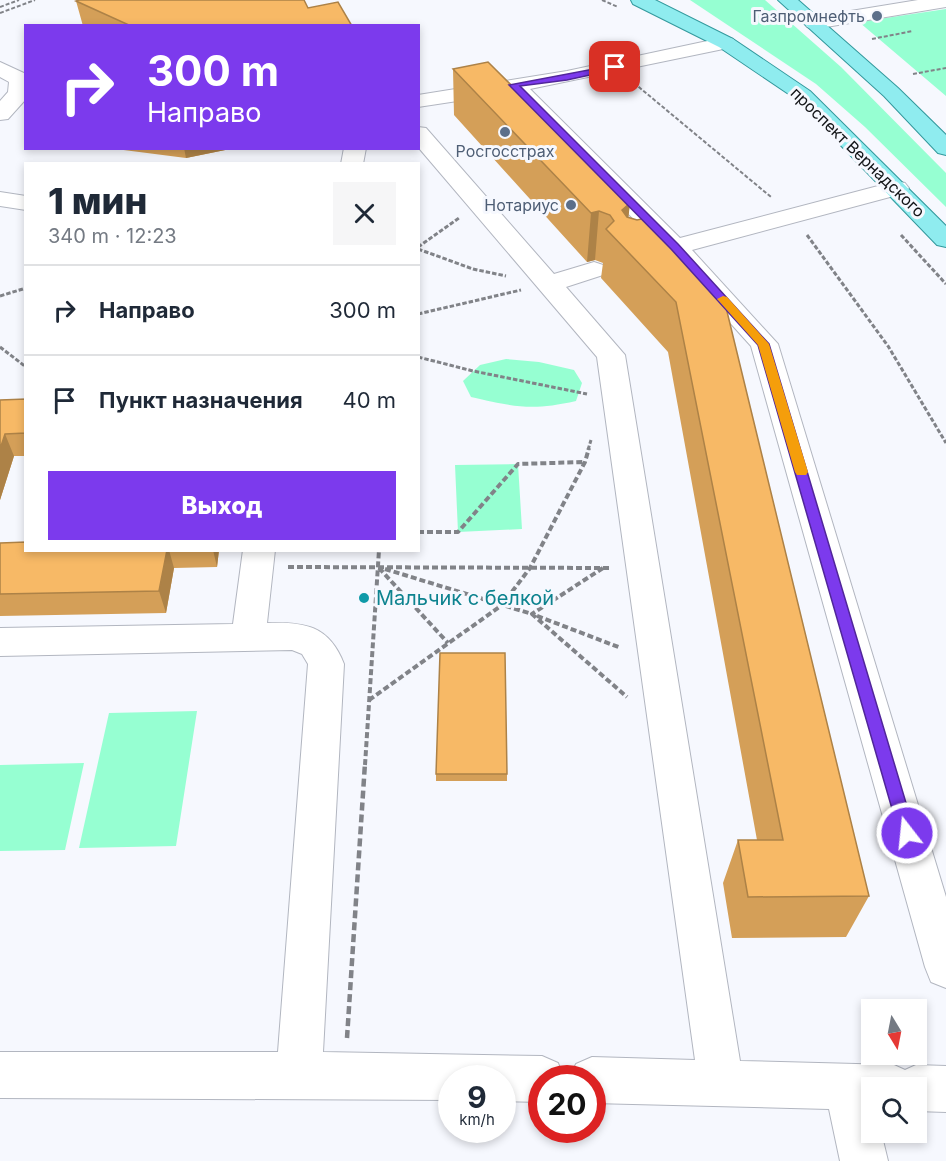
<!DOCTYPE html>
<html lang="ru">
<meta charset="utf-8">
<style>
:root{--surface:#fff;--page:#f6f6f7;--text:#1f2937;--muted:#747a83;--line:#e0e1e3;--accent:#7c3aed}
body{margin:0;font-family:Inter,sans-serif;background:var(--page);color:var(--text);height:100vh;display:flex;flex-direction:column;font-size:22px;white-space:nowrap}
*{box-sizing:border-box;margin:0}
p{font-size:20px;color:var(--muted)}
.icon{flex:none;width:33px;height:33px;fill:none;stroke:currentColor;stroke-width:2;stroke-linecap:round;stroke-linejoin:round}
.map{position:relative;flex:1;overflow:hidden}
.details{position:absolute;left:24px;top:162px;width:396px;height:390px;display:flex;flex-direction:column;background:var(--surface);border-radius:0px;box-shadow:0 3px 9px #0003}
.details>*{flex:none}
.guide{position:absolute;left:24px;top:24px;width:396px;height:126px;border-radius:0px;box-shadow:0 3px 9px #0003;background:#7c3aed;color:#fff;overflow:hidden}
.needle{width:39px;rotate:170deg}
.tools{position:absolute;left:861px;top:999px;display:grid;gap:12px}
.tools a{display:grid;place-items:center;width:66px;height:66px;border-radius:0px;background:var(--surface);box-shadow:0 3px 9px #0003;font-size:30px}
.speed{position:absolute;left:438px;top:1065px;display:flex;gap:12px;font-size:30px;font-weight:700;text-align:center}
.speed>*{display:grid;place-content:center;width:78px;height:78px;border-radius:50%;background:var(--surface);box-shadow:0 3px 9px #0003;line-height:1}
.speed small{font-size:15px;font-weight:400}
.speed .limit{border:9px solid #d22;background:#fff;color:#111}
.pin{position:absolute;display:grid;place-items:center;width:51px;height:51px;color:#fff;margin:-26px;border-radius:12px;box-shadow:0 3px 9px #0006}
.me{position:absolute;width:66px;margin:-33px;rotate:344deg;stroke-linejoin:round;filter:drop-shadow(0 0 4px #0008)}
.turn{display:flex;align-items:center;gap:21px;height:126px;padding:0 24px;font-size:27px}
.turn .icon{width:78px;height:78px;stroke-width:2.5}
.turn b{display:block;font-size:42px;line-height:51px}
.round{display:grid;place-items:center;flex:none;width:63px;height:63px;border-radius:0px;background:var(--page)}
.head{display:flex;align-items:center;justify-content:space-between;height:102px;padding:0 24px}
h1{font-size:36px;font-weight:800;line-height:45px}
.action{display:flex;gap:12px;margin-top:auto;padding:12px 24px}
.action a{flex:1;height:69px;border-radius:0px;background:var(--accent);color:#fff;font-size:24px;font-weight:800;line-height:69px;text-align:center}
ul{padding:0;list-style:none}
li{display:flex;align-items:center;gap:18px;height:90px;padding:0 24px;border-top:2px solid var(--line)}
li div{flex:1}
li b{display:block;font-size:22px}
li em{font-style:normal}
.map>svg:first-child{display:block}
.green{fill:#96ffd2}
.lines{fill:none;stroke-linecap:round;stroke-linejoin:round}
.minor-casing{stroke:#b2b6c0;stroke-width:2}
.major-casing{stroke:#32989c;stroke-width:2}
.path-far3{stroke:#818388;stroke-width:2;stroke-dasharray:4 2;stroke-linecap:butt}
.path-far2{stroke:#818388;stroke-width:3;stroke-dasharray:4.5 2;stroke-linecap:butt}
.path-far1{stroke:#818388;stroke-width:4;stroke-dasharray:6 3;stroke-linecap:butt}
.path{stroke:#818388;stroke-width:4.5;stroke-dasharray:8 4;stroke-linecap:butt}
.minor{fill:#fff;fill-rule:evenodd}
.major{fill:#8fecef;fill-rule:evenodd}
.wall{fill:#d49f58}
.shaded-wall{fill:#ad8247}
.building{fill:#f7b966;stroke:#ad8247;stroke-width:1.5}
.route{fill:#7c3aed;stroke:#51269a;stroke-width:1.5}
.slow{fill:#f59e0b}
.service-dot{fill:#5c6f8a;stroke:#f6f8fe;stroke-width:2}
.culture-dot{fill:#0f9aa8;stroke:#f6f8fe;stroke-width:2}
.labels{text-anchor:middle;dominant-baseline:central;stroke-width:6;stroke-linejoin:round;paint-order:stroke}
.far-service-label{font-size:16px;fill:#4e5e75;stroke:#f6f8fe;text-anchor:end}
.far-street-label{font-size:16px;fill:#121417;stroke:#f6f8fe}
.culture-label{font-size:20px;fill:#0d838f;stroke:#f6f8fe;text-anchor:start}
</style>
<div class="map">
<svg width="946" height="1161" viewBox="0 0 946 1161">
<rect width="100%" height="100%" fill="#f6f8fe"/>
<path class="green" d="M690 0H765L841 67 946 173V207L865 127 816 84Z
M946 9V96L859 22Z
M506 359 539 362 574 370 582 383 576 401C532 411 515 407 471 397L463 381 480 365Z
M518 464 522 529 458 532 455 465Z
M197 711 176 846 79 848 109 713Z
M84 763 65 850 0 851V765Z"/>
<g class="lines">
<g class="minor-casing">
<path id="minor" d="M918 0H946V7L814 29 807 27 804 23 807 19 814 17Z
M726 37 733 39 736 43 733 47 530 89 680 238 897 181 905 183 909 188 905 193 692 250 778 344 946 897V988L931 982 925 967 751 346 670 256 632 267 623 264 619 259 623 254 658 244 510 93 418 107V95L567 71Z
M0 62 26 74V99L8 119 0 120V101L8 92 9 82 0 77Z
M418 127 426 128 554 274 594 262 603 265 607 270 603 275 566 287 625 355 740 1061 894 1065 905 1070 916 1065 946 1066V1112L916 1111V1088H872V1132H881L888 1161H840L829 1109 592 1103V1078H570L576 1064 592 1057 695 1060 597 357 418 147Z
M344 148H366L363 164H341Z
M0 192 26 196V210L0 206Z
M243 550H275L267 623C304 622 329 625 344 664L323 1052 542 1056 558 1063 564 1078H542V1102L502 1101V1078H452V1100L0 1098V1052H278L308 664 302 654 292 650 0 656V628L233 624Z"/>
</g>
<g class="major-casing">
<path id="major" d="M631 0H655L733 39 810 91 946 226V247L937 245 796 99 719 47 633 4Z
M778 0H798L898 88 946 135V155L938 153 884 96Z"/>
</g>
<path class="path-far3" d="M602 0 618 7
M0 7 19 0
M0 13 35 0
M872 39 913 31
M913 74 946 68
M634 83 771 197"/>
<path class="path-far2" d="M807 235 888 346 946 443
M901 235 946 284
M418 247 459 218
M418 249 473 269 506 276
M0 296 26 288
M418 314 521 290
M0 347 26 367
M418 357 473 371 587 394
M588 450 591 440"/>
<path class="path-far1" d="M418 532H458L518 464 585 462
M288 567 610 568
M379 568 448 643
M603 568 532 614 621 648
M385 569 532 614 627 697
M369 700 502 605 530 568 585 462 589 448
M365 765 379 550"/>
<path class="path" d="M347 1038 365 763"/>
<use href="#minor" class="minor"/>
<use href="#major" class="major"/>
</g>
<path class="wall" d="M76 1 308 8 352 26H83Z
M453 69 630 203 628 217 723 295 869 896 846 937 732 938 723 883 738 840H757L668 352 601 278 603 263 595 260 587 262 454 115Z
M108 148H235L186 158Z
M26 399V456H14L0 500V400Z
M0 543 26 550H219L217 567 174 568 166 613 0 616Z
M436 774H507V781H436Z"/>
<path class="shaded-wall" d="M184 148H235L186 158Z
M630 203 625 249 622 210Z
M599 211 595 260 587 262 591 213Z
M5 434 14 456 0 500V449Z
M167 550H169L174 568 166 613 159 591Z
M213 550H219L217 567Z"/>
<path class="building" d="M79 0H304L308 8 338 2 352 26H307V25L301 26H131L76 1Z
M488 62 630 203 622 210 627 217 637 220 646 218 723 295 869 896 748 897 738 840H783L676 302 606 229 614 221 610 215 599 211 591 213 453 69Z
M26 399V433L5 434 0 449V400Z
M26 542V550H167L159 591 0 594V543Z
M440 653H505L507 774H436Z"/>
<path class="route" d="M615 65 618 66V69L567 80 520 86 678 244 769 344 915 833 913 838 907 841 901 838 899 833 758 345 671 249 509 85Z"/>
<path class="slow" d="M723 296 727 297 769 344 808 472 806 475H797L795 472 758 345 719 301 717 299Z"/>
<g class="service-dot">
<circle cx="877" cy="16" r="6"/>
<circle cx="505" cy="132" r="6"/>
<circle cx="571" cy="205" r="6"/>
</g>
<circle class="culture-dot" cx="364" cy="598" r="6"/>
<g class="labels">
<g class="far-service-label">
<text x="865" y="16">Газпромнефть</text>
<text x="505" y="151" text-anchor="middle">Росгосстрах</text>
<text x="559" y="205">Нотариус</text>
</g>
<g class="far-street-label">
<text transform="translate(858 152) rotate(44)">проспект Вернадского</text>
</g>
<g class="culture-label">
<text x="376" y="598">Мальчик с белкой</text>
</g>
</g>
</svg>
<div class="tools">
<a><svg class="needle" viewBox="-14 -14 28 28"><path d="M0-13l5 13h-10z" fill="#e53935"/><path d="M0 13l5-13h-10z" fill="#747a83"/></svg></a>
<a><svg class="icon" aria-label="search" viewBox="0 0 24 24"><circle cx="10" cy="10" r="6"/><path d="M15 15l6 6"/></svg></a>
</div>
<div class="speed"><div>9<small>km/h</small></div><div class="limit">20</div></div>
<div class="pin" style="left:615px;top:67px;background:#d93025"><svg class="icon" aria-label="arrive" viewBox="0 0 24 24"><path d="M6 21V4h12l-3 4 3 4H6"/></svg></div>
<svg class="me" style="left:907px;top:833px" viewBox="-20 -20 40 40"><circle r="17" fill="#7c3aed" stroke="#fff" stroke-width="3"/><path d="M0-11L8 9 0 5-8 9z" fill="#fff"/></svg>
<div class="guide">
<div class="turn"><svg class="icon" aria-label="right" viewBox="0 0 24 24"><path d="M7 20v-9h11M14 6l5 5-5 5"/></svg><div><b>300 m</b>Направо</div></div>
</div>
<section class="details">
<div class="head"><div><h1>1 мин</h1><p>340 m · 12:23</p></div><a class="round"><svg class="icon" aria-label="close" viewBox="0 0 24 24"><path d="M6 6l12 12M18 6L6 18"/></svg></a></div>
<ul>
<li><svg class="icon" aria-label="right" viewBox="0 0 24 24"><path d="M7 20v-9h11M14 6l5 5-5 5"/></svg><div><b>Направо</b></div><em>300 m</em></li>
<li><svg class="icon" aria-label="arrive" viewBox="0 0 24 24"><path d="M6 21V4h12l-3 4 3 4H6"/></svg><div><b>Пункт назначения</b></div><em>40 m</em></li>
</ul>
<div class="action"><a>Выход</a></div>
</section>
</div>
